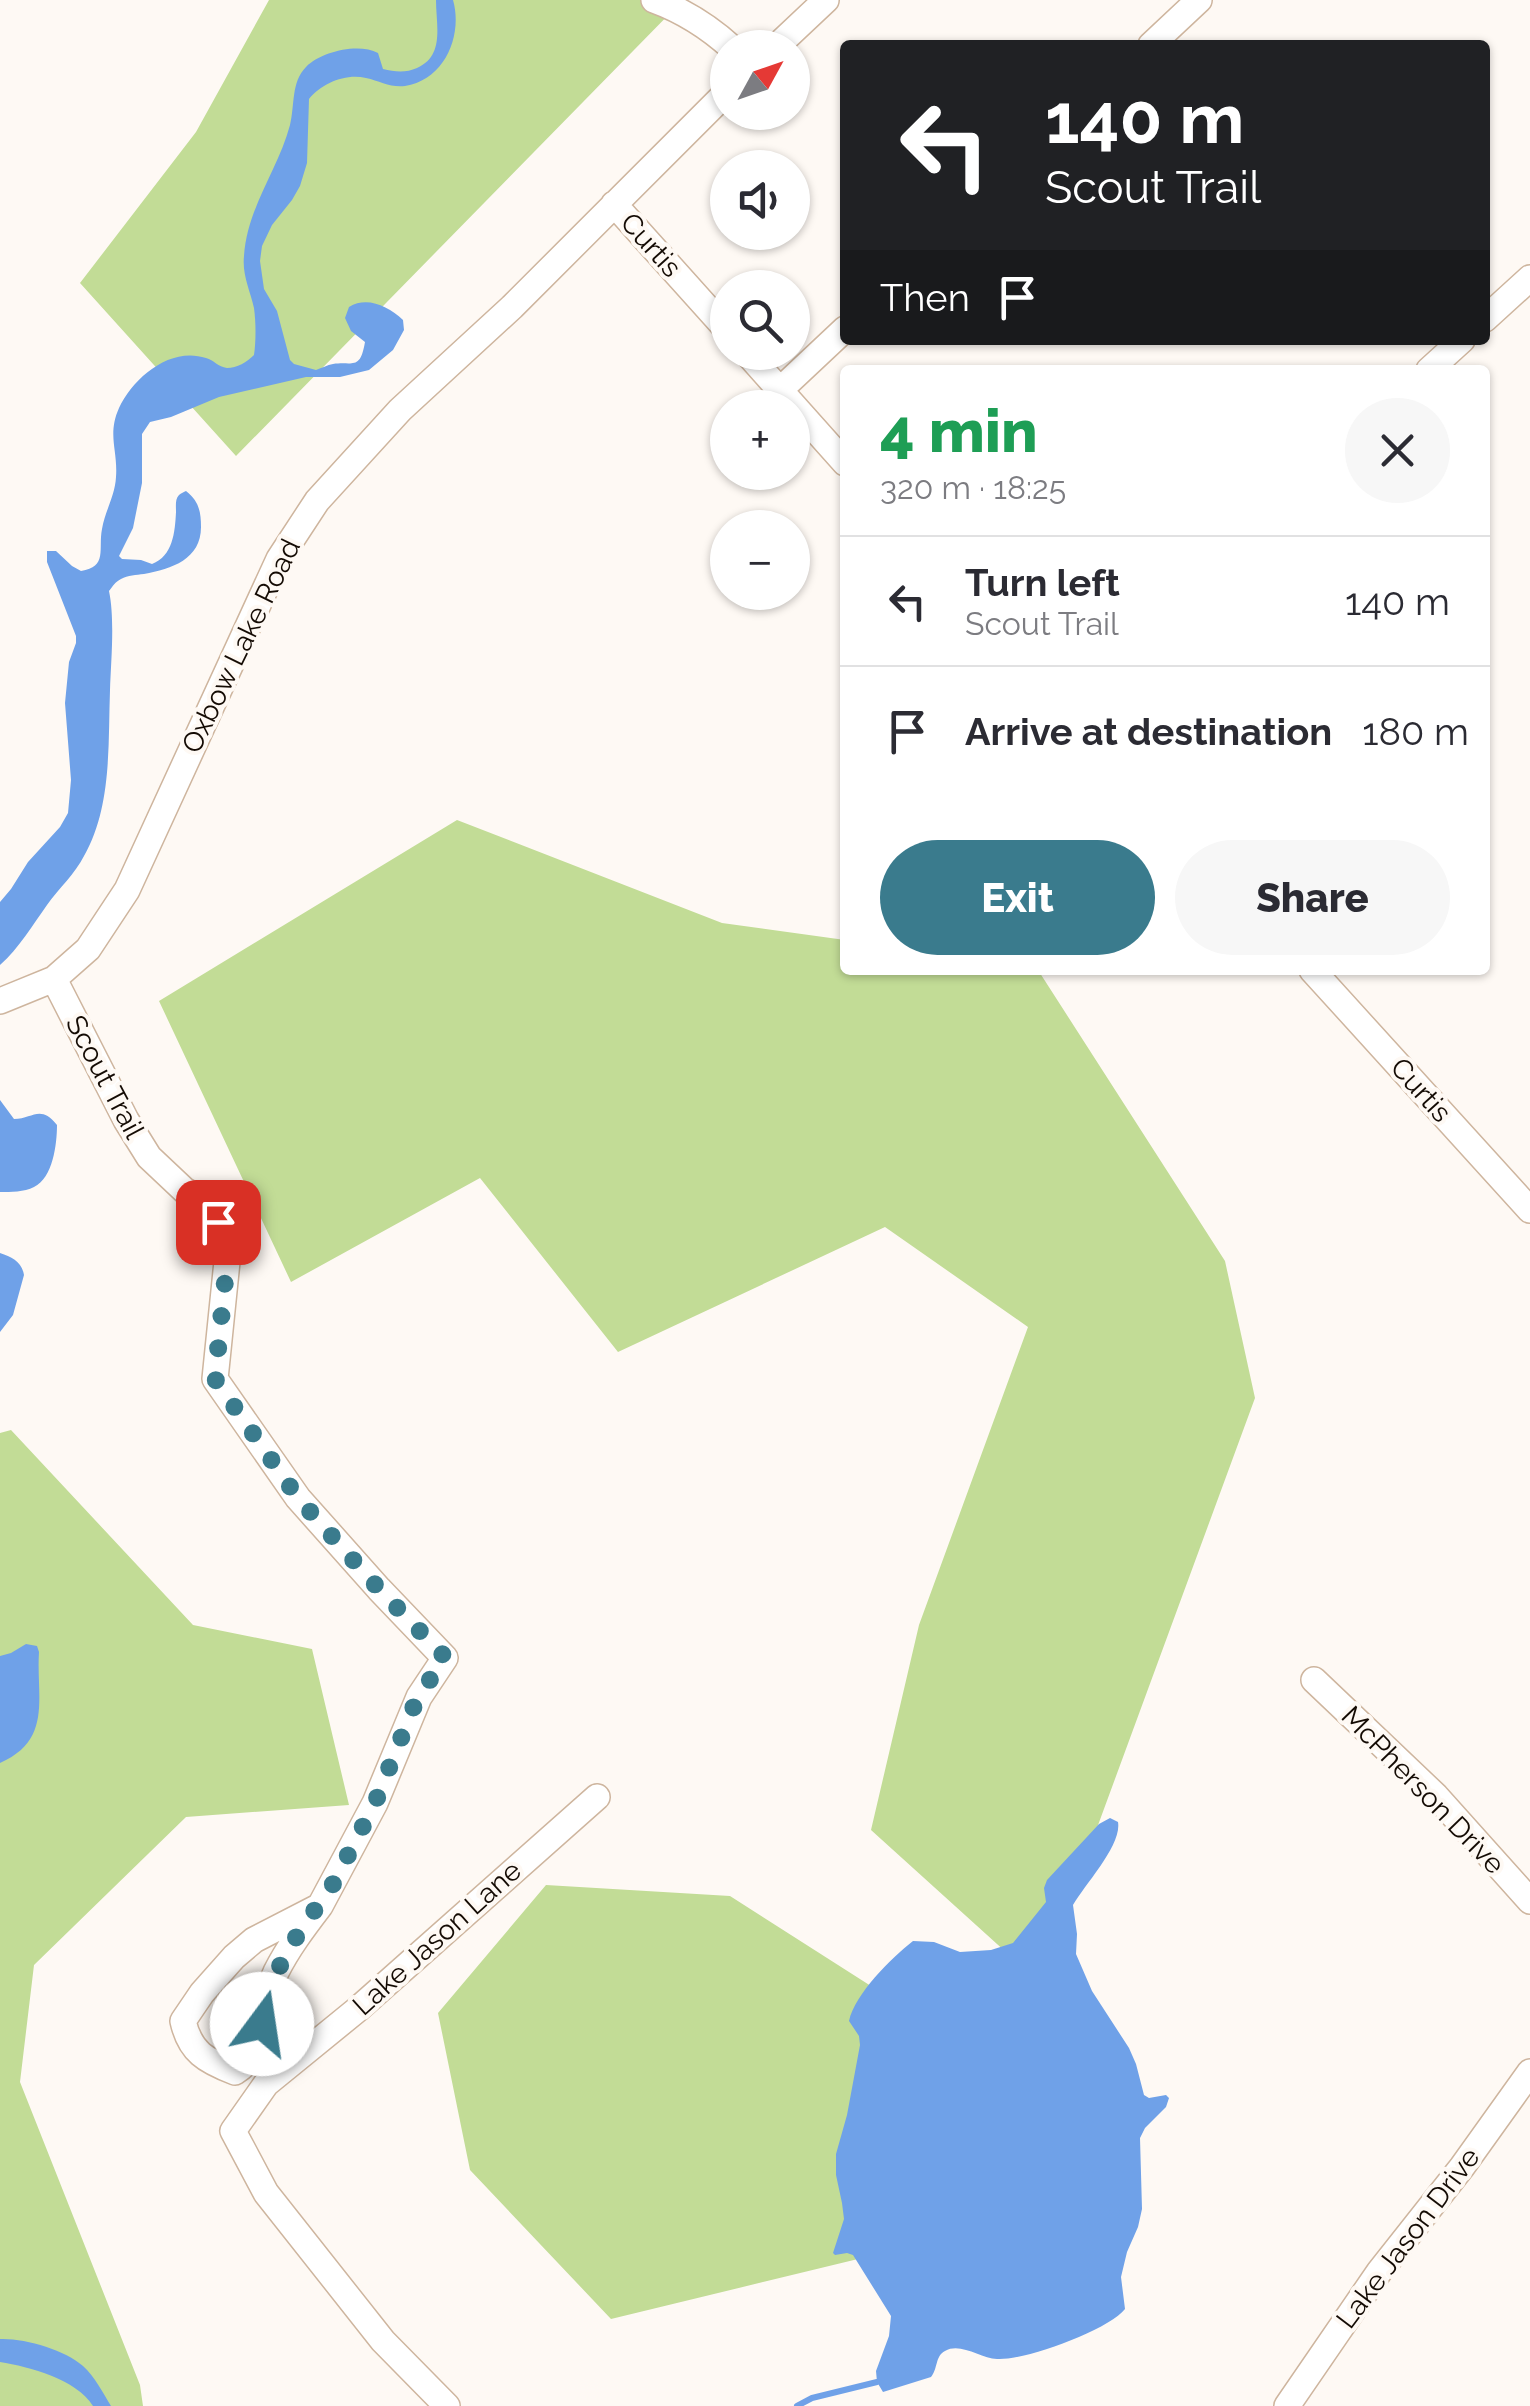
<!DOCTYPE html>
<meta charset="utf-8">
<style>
:root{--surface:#fff;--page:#f7f7f7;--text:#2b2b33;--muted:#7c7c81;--line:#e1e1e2;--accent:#3a7b8d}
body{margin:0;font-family:Raleway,sans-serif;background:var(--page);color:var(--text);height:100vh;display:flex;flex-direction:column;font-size:38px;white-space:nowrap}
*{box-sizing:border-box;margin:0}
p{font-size:32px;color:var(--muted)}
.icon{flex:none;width:55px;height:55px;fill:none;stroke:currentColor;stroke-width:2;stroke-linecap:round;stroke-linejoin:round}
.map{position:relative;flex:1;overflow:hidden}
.sheet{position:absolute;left:840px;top:365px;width:650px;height:610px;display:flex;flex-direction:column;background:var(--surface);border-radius:10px;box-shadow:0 2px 8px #0004}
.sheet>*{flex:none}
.guide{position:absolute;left:840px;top:40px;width:650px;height:305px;border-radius:10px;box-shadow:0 2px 8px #0004;background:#202124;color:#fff;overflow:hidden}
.needle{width:65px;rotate:50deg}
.buttons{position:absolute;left:710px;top:30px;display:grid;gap:20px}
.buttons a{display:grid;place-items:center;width:100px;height:100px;border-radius:50%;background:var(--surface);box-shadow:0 2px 8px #0004;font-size:50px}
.pin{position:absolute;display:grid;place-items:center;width:85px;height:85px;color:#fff;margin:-42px;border-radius:20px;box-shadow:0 5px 15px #0006}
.me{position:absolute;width:110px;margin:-55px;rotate:14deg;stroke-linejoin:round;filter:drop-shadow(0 0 8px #0008)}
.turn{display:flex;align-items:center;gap:35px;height:210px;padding:0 40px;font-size:45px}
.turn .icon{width:130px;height:130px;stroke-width:2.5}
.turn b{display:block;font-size:70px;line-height:85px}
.then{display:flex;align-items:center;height:95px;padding:0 40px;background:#0003;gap:20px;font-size:38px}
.round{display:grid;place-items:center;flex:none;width:105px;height:105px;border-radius:52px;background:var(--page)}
.headline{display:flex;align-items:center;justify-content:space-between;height:170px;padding:0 40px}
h1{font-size:60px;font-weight:800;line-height:75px;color:#1e9e55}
.primary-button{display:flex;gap:20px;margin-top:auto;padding:20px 40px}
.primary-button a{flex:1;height:115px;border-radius:60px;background:var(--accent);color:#fff;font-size:40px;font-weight:800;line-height:115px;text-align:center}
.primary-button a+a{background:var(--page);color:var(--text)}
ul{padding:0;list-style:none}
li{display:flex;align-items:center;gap:30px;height:130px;padding:0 40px;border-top:2px solid var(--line)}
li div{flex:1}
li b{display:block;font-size:38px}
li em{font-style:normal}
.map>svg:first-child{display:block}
.green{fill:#c2dc96}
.water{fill:#6fa1e8}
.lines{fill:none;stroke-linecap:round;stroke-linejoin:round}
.stream{stroke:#6fa1e8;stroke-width:6}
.minor-casing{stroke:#ceb59e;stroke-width:28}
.minor{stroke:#fff;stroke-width:25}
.route{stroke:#3a7b8d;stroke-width:18;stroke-dasharray:0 32.4}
.labels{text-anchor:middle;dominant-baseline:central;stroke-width:8;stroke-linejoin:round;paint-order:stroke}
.street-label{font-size:28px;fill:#140b04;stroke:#fef9f4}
</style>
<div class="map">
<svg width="1530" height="2406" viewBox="0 0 1530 2406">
<rect width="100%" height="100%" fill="#fef9f4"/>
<path class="green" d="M269 0H683L236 456 80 283 196 132Z
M457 820 722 923 845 940V970H1038L1225 1261 1255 1398 1040 1983 871 1830 919 1625 1028 1327 885 1227 618 1352 480 1178 291 1282 159 1001Z
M11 1430 193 1625 312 1649 349 1805 186 1817 34 1965 20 2082 140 2385 143 2406H0V1433Z
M546 1885 730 1896 896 2002 891 2251 611 2319 470 2170 438 2013Z"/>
<path class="water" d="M436 0H453C463 35 445 80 405 86 391 88 380 81 366 78 346 73 322 83 309 99L307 163 300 186 292 200 272 225 262 246 260 261 264 289 277 311 290 360 294 364 316 370C322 368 327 365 333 364 353 361 360 371 365 342L351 331 345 318 349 307C367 296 388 306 403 320L404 330 393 350 369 370 340 377H306L219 397 171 417 150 422 142 434V483L133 528 119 556 122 559 141 560 152 564C173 556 175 532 176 512 176 506 175 499 179 495 181 493 184 492 186 491 199 501 201 512 201 527 201 559 172 569 144 574 136 575 128 575 121 579 115 582 113 586 109 591 115 619 111 661 110 690 108 745 112 807 84 856 75 874 59 888 47 905 32 926 19 948 0 965V902L11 889 28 862 60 827 68 813 71 780 65 703 69 662 76 643V636L47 562V551H56L72 566 81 571C108 567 98 549 102 529 105 511 115 496 116 477 118 450 107 435 119 408 133 378 170 346 206 358 214 360 218 367 227 368 237 368 247 362 254 355 256 341 256 323 254 308 250 290 242 275 244 256 247 208 278 170 290 125 295 105 291 82 306 67 322 51 359 43 378 53L383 69C395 72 406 73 417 68 445 56 436 25 436 0Z
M0 1100 14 1119C33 1119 40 1104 57 1125 57 1144 53 1178 34 1187 24 1192 11 1192 0 1192Z
M0 1253C12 1257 22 1262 24 1275L13 1315 0 1332Z
M26 1644 37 1646 39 1652C36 1697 53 1740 0 1763V1656L11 1653Z
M1110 1818 1118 1822C1122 1845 1085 1884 1073 1905L1077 1934 1076 1954 1092 1991 1129 2048 1136 2064 1144 2095 1149 2098 1166 2095 1169 2098 1166 2107 1145 2128 1140 2138 1142 2209 1138 2227 1127 2252 1121 2277 1125 2309C1109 2330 1024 2361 997 2359 981 2359 961 2342 945 2351 935 2356 938 2369 931 2377L883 2392 877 2382 876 2371 889 2336 891 2316 853 2255 847 2253 835 2255 833 2253 844 2219 842 2203 836 2175V2154L847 2115 860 2045 859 2036 849 2021C855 1994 891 1958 913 1941L934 1942 960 1952 991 1950 1013 1943 1046 1902 1044 1888 1047 1880 1099 1824Z
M0 2339C25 2338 65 2350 83 2366 95 2377 103 2393 111 2406H93C76 2379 30 2367 0 2362Z"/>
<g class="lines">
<path class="stream" d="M797 2406 812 2398 877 2382"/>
<g class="minor-casing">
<path id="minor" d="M654 0C684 11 709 27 732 48
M1151 45 1199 0
M775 48 826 0
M614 204 728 331
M1485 319 1530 278
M746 352 845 463
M1429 370 1462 340
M780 390 845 329
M1312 970 1530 1210
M54 979 126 1120 149 1157 184 1190 206 1202 229 1242 215 1379 298 1498 379 1589 445 1658 419 1697 375 1803 320 1906 254 1940 234 1957 202 1993 183 2021C190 2052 206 2061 235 2072 267 2052 261 2003 276 1972 288 1948 304 1927 320 1906
M0 1001 54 979 88 949 127 890 279 559 317 501 400 410 512 307 728 91
M1314 1680 1436 1796 1530 1901
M447 2406 383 2341 266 2193 233 2131 266 2084 358 2009 597 1797
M1287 2406 1379 2272 1462 2167 1530 2072"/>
</g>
<use href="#minor" class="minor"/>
</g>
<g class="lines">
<path class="route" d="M218 1222 229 1242 215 1379 298 1498 379 1589 446 1658 418 1696 375 1803 333 1884 298 1934 276 1973 266 1997 262 2024"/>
</g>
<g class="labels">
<g class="street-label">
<text transform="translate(651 245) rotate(48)">Curtis</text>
<text transform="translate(241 646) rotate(-64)">Oxbow Lake Road</text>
<text transform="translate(105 1077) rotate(62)">Scout Trail</text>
<text transform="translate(1421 1090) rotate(48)">Curtis</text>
<text transform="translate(1423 1790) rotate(46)">McPherson Drive</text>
<text transform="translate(437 1938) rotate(-42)">Lake Jason Lane</text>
<text transform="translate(1408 2238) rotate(-53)">Lake Jason Drive</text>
</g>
</g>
</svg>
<div class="buttons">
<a><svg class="needle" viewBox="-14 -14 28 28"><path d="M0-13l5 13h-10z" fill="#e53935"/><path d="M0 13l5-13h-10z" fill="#7c7c81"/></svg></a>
<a><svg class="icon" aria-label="sound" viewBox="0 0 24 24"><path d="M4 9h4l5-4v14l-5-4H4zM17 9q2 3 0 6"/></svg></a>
<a><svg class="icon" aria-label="search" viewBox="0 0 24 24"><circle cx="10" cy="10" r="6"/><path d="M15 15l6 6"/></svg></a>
<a>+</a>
<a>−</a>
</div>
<div class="pin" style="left:218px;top:1222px;background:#d93025"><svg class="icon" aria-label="arrive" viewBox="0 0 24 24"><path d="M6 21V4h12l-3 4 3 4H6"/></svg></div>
<svg class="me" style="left:262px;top:2024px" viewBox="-20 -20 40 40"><circle r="19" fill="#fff"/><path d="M0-13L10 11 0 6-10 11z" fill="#3a7b8d"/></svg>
<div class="guide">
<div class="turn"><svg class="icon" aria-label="left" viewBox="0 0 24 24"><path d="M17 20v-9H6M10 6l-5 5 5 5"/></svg><div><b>140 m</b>Scout Trail</div></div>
<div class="then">Then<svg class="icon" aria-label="arrive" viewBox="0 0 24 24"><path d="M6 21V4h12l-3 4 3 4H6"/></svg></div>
</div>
<section class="sheet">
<div class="headline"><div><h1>4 min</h1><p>320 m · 18:25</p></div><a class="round"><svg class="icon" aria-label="close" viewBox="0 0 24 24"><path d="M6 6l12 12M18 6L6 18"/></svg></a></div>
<ul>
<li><svg class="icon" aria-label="left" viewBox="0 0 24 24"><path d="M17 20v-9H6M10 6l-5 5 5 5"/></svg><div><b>Turn left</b><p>Scout Trail</p></div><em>140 m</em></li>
<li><svg class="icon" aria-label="arrive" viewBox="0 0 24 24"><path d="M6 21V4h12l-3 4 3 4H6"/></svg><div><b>Arrive at destination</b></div><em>180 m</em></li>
</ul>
<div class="primary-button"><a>Exit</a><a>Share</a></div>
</section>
</div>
